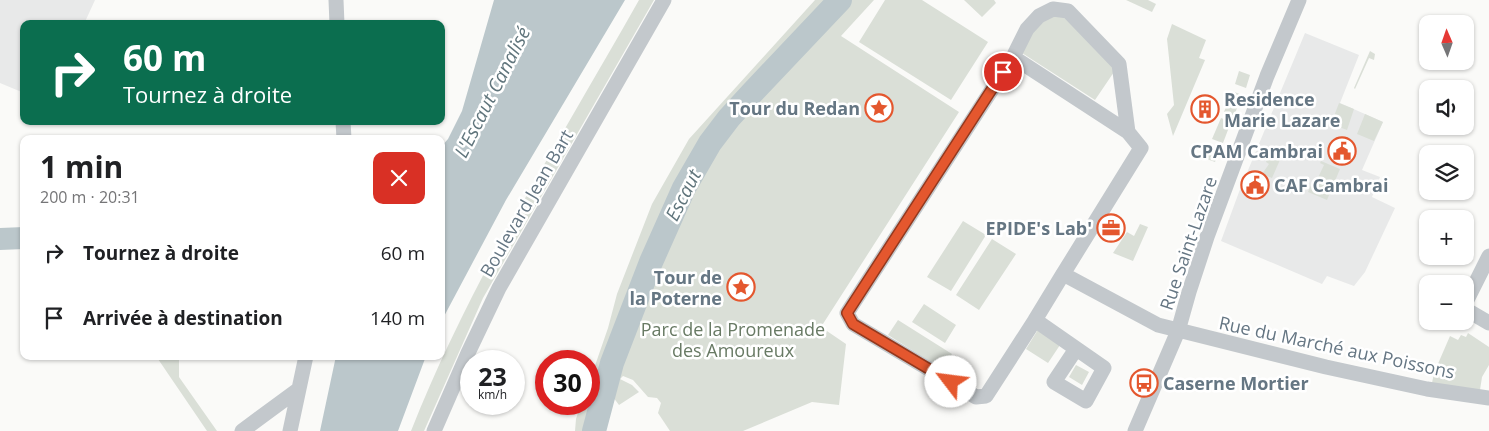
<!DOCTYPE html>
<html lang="fr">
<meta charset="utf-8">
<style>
:root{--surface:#fff;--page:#f2f2f2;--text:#202124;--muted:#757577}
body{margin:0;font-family:"Open Sans",sans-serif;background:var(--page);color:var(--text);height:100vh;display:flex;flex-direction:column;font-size:19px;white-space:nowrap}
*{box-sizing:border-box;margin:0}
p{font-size:16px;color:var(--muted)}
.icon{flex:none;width:28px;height:28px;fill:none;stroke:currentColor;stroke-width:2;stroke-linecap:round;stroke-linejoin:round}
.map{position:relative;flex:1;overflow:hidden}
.sheet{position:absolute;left:20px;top:135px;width:425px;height:225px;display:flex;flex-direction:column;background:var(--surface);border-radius:10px;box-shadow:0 1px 4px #0004}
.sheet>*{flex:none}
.top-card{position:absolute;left:20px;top:20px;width:425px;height:105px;border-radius:10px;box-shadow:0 1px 4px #0004;background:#0b6e4f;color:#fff;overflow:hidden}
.needle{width:32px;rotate:358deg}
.buttons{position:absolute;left:1419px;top:15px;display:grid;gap:10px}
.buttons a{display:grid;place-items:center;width:55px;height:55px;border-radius:10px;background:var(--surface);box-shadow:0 1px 4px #0004;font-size:25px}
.speed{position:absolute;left:460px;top:350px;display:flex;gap:10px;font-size:25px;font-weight:700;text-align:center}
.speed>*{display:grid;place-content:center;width:65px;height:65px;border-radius:50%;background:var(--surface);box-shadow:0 1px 4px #0004;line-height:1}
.speed small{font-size:12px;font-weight:400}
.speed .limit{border:8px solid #d22;background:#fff;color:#111}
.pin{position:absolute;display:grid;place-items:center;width:42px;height:42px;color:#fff;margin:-21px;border:2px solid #fff;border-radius:50%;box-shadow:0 1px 5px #0007}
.me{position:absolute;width:55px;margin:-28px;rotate:300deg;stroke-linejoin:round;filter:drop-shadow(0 0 4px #0008)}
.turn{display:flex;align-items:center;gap:18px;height:105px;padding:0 20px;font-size:22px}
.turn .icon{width:65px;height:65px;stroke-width:2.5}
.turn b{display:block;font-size:35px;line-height:42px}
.round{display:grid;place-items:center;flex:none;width:52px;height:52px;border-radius:10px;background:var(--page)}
.head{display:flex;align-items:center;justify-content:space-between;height:85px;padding:0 20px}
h1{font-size:30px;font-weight:700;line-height:38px}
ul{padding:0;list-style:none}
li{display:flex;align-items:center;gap:15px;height:65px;padding:0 20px}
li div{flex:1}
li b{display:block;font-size:19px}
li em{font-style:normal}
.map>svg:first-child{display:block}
.built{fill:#e8e9e9}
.green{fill:#dadfd7}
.water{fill:#bbc7cb}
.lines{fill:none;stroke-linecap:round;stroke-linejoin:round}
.river{stroke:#bbc7cb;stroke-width:24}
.minor{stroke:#c3c8cc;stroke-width:15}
.route-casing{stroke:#94391e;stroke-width:12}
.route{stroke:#e4572e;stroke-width:9}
.labels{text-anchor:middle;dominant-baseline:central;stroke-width:5;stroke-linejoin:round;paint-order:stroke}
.poi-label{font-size:18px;font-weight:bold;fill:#657683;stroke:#fff;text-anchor:end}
.street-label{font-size:18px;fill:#657683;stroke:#fff}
.park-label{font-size:18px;fill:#687a64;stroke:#fff}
.water-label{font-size:19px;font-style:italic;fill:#60757c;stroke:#fff}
</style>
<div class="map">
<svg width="1489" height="431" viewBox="0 0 1489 431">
<rect width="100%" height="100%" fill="#fafaf8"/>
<path class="built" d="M0 0H95L84 24H24V93L0 83Z
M1305 33 1359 55 1340 103 1383 122 1362 170 1380 177 1372 197 1395 208 1365 272 1354 286 1327 276 1322 284 1221 241 1239 192Z"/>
<path class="green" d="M639 0H654L483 298 424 431H411C471 279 559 142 639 0Z
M815 0H874L841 36 959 112 821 327 846 344 839 405 812 402 743 431H670L658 413 661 403 657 398 648 397 633 380 623 376 620 379 632 385 639 392 619 405 613 397 605 431H575L576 419 581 404H589V383L608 328 617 294 652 204 689 139Z
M885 0H922L988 42 951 100 859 42Z
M964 0H994L996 3 982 17Z
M1126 0H1148L1156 4 1152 12Z
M1059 13 1111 60 1114 72 1095 100 1022 53 1034 27Z
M1172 24 1206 40 1199 58 1205 60 1173 136 1167 114 1174 105 1167 39Z
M1370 51 1375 54 1374 60 1369 58 1355 89 1354 88Z
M1239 71 1250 75 1246 88 1235 84Z
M1232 91 1242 95 1234 116 1224 112Z
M1339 103 1354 109 1347 130 1331 124Z
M1365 114 1383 122 1374 141 1357 134Z
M1221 118 1231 122 1223 143 1212 139Z
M1209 145 1220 149 1215 162 1204 158Z
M1271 148 1283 153 1272 178 1262 174 1269 164 1266 162Z
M1321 161 1340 169 1327 200 1308 192 1312 183 1315 184 1324 165 1320 163Z
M963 221 986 235 951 291 927 277Z
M1140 224 1148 227 1133 261 1113 253 1127 232 1134 236Z
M992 239 1016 254 979 310 956 295Z
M924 304 956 325 945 343 912 322Z
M898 320 952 354 942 369 888 335Z
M1039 328 1062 342 1048 363 1026 349Z
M1468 333 1489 347V365L1482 377 1480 390 1432 383 1434 373 1450 336 1458 340 1461 335 1466 337Z
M179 358V377L217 431H207L158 359Z
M1076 365 1089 372 1082 385 1069 377Z"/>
<path class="water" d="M494 0H625L506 200 441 322V147L448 139 462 111Z
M24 227V249L0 250V228Z
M336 356H426L398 431H320Z"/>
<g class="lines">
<path class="river" d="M594 431 612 363 651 262 684 188 710 143 729 118 751 94 840 0"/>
<path class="minor" d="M336 0 337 24
M1013 57 1128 132
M343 121 344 139
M1465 304 1489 256
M1465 309 1489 323
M1035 320 986 396 976 397 853 324 847 313 1013 57 1027 29 1039 16 1053 9 1068 11 1119 64 1128 132 1141 148 1063 274
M1076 349 1054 382 1086 401 1104 368 1035 320 1063 274 1158 325 1326 367 1427 389 1489 398
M242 431 299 389
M290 431 306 356
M434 431 468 353 499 288 664 0
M1135 431 1178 331 1189 292 1207 237 1267 76 1299 0"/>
</g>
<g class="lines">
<g class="route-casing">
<path id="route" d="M951 382 853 324 847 313 1003 72"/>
</g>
<use href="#route" class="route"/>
</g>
<defs>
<g id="sight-ring" transform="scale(1.4375)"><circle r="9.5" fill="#fff" stroke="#e4572e" stroke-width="1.5"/><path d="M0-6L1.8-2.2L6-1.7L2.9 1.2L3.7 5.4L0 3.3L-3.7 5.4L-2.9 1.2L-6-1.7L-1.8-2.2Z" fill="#e4572e"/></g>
<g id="building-ring" transform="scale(1.4375)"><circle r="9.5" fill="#fff" stroke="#e4572e" stroke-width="1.5"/><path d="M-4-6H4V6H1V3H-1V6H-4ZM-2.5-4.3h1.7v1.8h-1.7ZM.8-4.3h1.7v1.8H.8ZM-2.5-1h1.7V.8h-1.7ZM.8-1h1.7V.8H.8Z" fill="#e4572e"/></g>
<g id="civic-ring" transform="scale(1.4375)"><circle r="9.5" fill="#fff" stroke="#e4572e" stroke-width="1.5"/><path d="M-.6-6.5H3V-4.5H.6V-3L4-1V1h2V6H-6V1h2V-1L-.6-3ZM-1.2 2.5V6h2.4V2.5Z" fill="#e4572e"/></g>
<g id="office-ring" transform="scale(1.4375)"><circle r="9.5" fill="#fff" stroke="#e4572e" stroke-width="1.5"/><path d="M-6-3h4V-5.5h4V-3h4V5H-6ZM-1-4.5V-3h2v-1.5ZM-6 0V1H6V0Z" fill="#e4572e"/></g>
<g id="bus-ring" transform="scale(1.4375)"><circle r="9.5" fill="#fff" stroke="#e4572e" stroke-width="1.5"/><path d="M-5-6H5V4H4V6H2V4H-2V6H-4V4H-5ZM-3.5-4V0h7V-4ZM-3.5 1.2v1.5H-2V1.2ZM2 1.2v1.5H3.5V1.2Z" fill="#e4572e"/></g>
</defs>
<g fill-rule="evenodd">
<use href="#sight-ring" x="879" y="108"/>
<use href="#building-ring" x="1205" y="109"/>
<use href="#civic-ring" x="1342" y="151"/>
<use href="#civic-ring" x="1255" y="185"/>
<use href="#office-ring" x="1111" y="228"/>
<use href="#sight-ring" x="741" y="287"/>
<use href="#bus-ring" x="1144" y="383"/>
</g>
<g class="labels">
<g class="poi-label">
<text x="1224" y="99" text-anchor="start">Residence<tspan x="1224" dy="21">Marie Lazare</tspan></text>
<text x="860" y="108">Tour du Redan</text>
<text x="1323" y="151">CPAM Cambrai</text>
<text x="1274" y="185" text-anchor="start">CAF Cambrai</text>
<text x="1092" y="228">EPIDE's Lab'</text>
<text x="722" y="277">Tour de<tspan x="722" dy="21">la Poterne</tspan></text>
<text x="1163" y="383" text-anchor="start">Caserne Mortier</text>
</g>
<g class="street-label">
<text transform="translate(526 203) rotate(-60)">Boulevard Jean Bart</text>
<text transform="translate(1188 243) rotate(-71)">Rue Saint-Lazare</text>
<text transform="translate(1337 347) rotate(12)">Rue du Marché aux Poissons</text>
</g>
<g class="park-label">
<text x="733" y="329">Parc de la Promenade<tspan x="733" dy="21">des Amoureux</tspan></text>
</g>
<g class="water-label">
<text transform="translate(492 92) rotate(-63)">L'Escaut Canalisé</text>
<text transform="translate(683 195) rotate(-63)">Escaut</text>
</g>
</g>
</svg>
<div class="buttons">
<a><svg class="needle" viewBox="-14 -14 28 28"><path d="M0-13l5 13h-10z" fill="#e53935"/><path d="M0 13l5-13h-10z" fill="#757577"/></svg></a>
<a><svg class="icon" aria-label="sound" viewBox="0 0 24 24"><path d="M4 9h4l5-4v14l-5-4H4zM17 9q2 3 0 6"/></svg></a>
<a><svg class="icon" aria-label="layers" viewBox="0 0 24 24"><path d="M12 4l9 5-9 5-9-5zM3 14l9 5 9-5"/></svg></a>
<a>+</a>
<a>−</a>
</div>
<div class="speed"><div>23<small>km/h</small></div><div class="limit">30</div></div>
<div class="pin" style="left:1003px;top:72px;background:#d93025"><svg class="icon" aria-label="arrive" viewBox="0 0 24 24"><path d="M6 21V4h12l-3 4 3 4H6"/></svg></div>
<svg class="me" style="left:951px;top:382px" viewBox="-20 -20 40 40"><circle r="19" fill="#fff"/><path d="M0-13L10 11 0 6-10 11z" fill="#e4572e"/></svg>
<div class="top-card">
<div class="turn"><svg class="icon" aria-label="right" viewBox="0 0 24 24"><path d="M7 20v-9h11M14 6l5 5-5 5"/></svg><div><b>60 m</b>Tournez à droite</div></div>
</div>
<section class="sheet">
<div class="head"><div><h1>1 min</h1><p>200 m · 20:31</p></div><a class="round" style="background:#d93025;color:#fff"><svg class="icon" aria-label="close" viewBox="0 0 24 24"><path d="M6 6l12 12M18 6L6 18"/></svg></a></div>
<ul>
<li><svg class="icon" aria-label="right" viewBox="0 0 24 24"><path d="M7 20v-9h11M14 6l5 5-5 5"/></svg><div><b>Tournez à droite</b></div><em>60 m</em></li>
<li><svg class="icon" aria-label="arrive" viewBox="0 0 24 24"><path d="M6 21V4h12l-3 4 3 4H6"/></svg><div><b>Arrivée à destination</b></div><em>140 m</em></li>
</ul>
</section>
</div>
